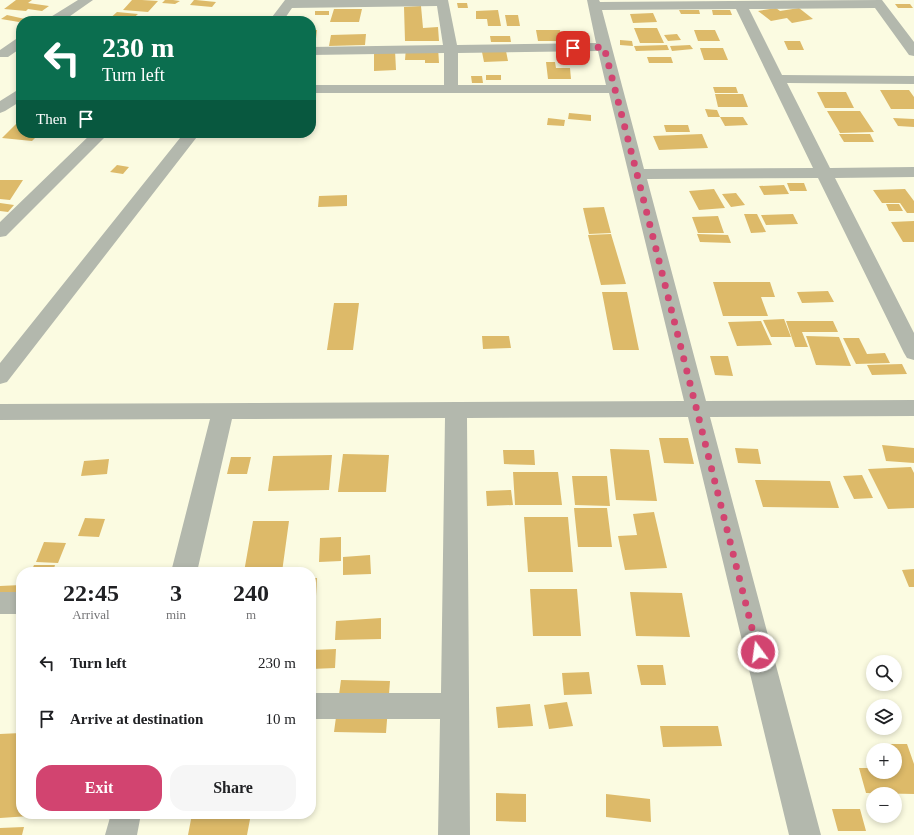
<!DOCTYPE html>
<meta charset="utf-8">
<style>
:root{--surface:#fff;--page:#f6f6f6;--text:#202124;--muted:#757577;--accent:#d24470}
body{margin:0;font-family:Georgia,serif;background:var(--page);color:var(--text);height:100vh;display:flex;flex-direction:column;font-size:15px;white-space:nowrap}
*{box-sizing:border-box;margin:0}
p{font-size:13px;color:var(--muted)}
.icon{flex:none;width:22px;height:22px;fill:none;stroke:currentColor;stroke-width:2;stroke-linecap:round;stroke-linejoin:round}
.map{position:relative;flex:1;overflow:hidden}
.sheet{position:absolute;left:16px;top:567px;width:300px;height:252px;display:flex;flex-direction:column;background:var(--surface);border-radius:16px;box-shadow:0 2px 6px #0003}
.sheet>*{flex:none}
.hud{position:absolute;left:16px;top:16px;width:300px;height:122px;border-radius:16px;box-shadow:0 2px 6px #0003;background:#0b6e4f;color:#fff;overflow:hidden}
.tools{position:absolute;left:866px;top:655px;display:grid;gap:8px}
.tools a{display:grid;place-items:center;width:36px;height:36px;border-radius:50%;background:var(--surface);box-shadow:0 2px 6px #0003;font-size:20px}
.pin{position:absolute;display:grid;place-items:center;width:34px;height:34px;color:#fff;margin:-17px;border-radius:8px;box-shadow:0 2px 6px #0006}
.me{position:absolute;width:44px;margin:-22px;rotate:346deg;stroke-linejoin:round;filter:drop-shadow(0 0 3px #0008)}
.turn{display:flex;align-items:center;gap:14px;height:84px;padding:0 20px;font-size:18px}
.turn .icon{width:52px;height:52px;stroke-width:2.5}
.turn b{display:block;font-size:28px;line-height:34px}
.then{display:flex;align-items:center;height:38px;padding:0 20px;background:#0003;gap:8px;font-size:15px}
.eta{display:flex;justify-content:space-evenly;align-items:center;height:68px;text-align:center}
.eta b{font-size:24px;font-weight:700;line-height:28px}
.primary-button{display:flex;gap:8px;margin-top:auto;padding:8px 20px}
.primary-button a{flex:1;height:46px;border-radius:16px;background:var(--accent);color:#fff;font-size:16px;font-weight:700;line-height:46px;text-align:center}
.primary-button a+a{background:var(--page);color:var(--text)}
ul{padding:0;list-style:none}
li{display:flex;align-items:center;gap:12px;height:56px;padding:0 20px}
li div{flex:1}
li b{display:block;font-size:15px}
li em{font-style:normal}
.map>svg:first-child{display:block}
.building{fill:#ddba69}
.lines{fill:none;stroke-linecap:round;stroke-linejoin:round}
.minor{fill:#b3b8ad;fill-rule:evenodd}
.route{stroke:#d24470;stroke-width:7;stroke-dasharray:0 12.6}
</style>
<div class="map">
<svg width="914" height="835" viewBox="0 0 914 835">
<rect width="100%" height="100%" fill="#fbfbe1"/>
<path class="building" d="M16 0H32L28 3 49 6 42 11 28 9 26 11 4 9Z
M132 0H142L158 1 148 12 123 10Z
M165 0H173L180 1 175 4 162 3Z
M194 0H196L216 2 212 7 190 5Z
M457 3H467L468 8H458Z
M895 4H910L913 8H898Z
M421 6 423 28 438 27 439 41H405L404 7Z
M776 8 780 11 799 8 813 19 792 23 787 18 771 21 758 11Z
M334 9H362L359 22H330Z
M498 10 501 26H488L487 19H476V11Z
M679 10H699L700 14H681Z
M712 10H730L732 15H713Z
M315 11H329V15H315Z
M117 12 138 14 130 21H107Z
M653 13 657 22 633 23 630 14Z
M7 15 25 19 19 22 1 19Z
M505 15H518L520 26H507Z
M140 16 150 17 145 21H132Z
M634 28H657L664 43H640Z
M311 30H317L315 47H311Z
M536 30H560L562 41H538Z
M694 30H715L720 41H698Z
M366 34 365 45 329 46 331 35Z
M677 34 681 40 668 41 664 35Z
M490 36H510L511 42H491Z
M620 40 632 41 633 46 620 45Z
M784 41H800L804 50H788Z
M667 45 669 50 636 51 634 46Z
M690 45 693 49 672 51 670 46Z
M505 46 508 61 484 62 481 47Z
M406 47H438L439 63H425V60H405Z
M700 48H723L728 60H704Z
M395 50 396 70 374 71V51Z
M647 57H671L673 63H649Z
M546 62H555L556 68H570L571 79H548Z
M486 75H501V80H486Z
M471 76H482L483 83H472Z
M713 87H736L738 93H715Z
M880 90H909L914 97V109H891Z
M817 92H846L854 108H825Z
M715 94H743L748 107H718Z
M705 109 717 110 720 117H708Z
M827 111H860L874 132 840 133Z
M569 113 591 115V121L568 119Z
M720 117H743L748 125 725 126Z
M548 118 565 120 564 126 547 125Z
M893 118 914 119V127L898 126Z
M18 122H21V133H40L32 141 2 138Z
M664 125H688L690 132H666Z
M702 134 708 148 659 150 653 136Z
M839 134H870L874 142H844Z
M117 165 129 167 123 174 110 172Z
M0 180H23L10 200 0 199Z
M787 183H804L807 191H790Z
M784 185 789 194 764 195 759 186Z
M714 189 725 208 699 210 689 191Z
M905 189 914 201V213H907L900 203H882L873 190Z
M736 193 745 205 731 207 722 194Z
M347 195V206L318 207 319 196Z
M0 203 14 205 8 212 0 211Z
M886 204H899L903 211H889Z
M604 207 611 233 589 234 583 208Z
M744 214H757L766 232 751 233Z
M793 214 798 224 766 225 761 215Z
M718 216 724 233H698L692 217Z
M914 221V242H903L891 222Z
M611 234 626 284 601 285 588 235Z
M697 234 728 235 731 243 700 242Z
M713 282H770L775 297H761L768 316H723Z
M828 291 834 302 802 303 797 292Z
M602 292H627L639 350H613Z
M334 303H359L353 350H327Z
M784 319 791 337H771L763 320Z
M761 321 772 345 737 346 728 322Z
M786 321H833L838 332H802L808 347H795Z
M482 336H509L511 348 483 349Z
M806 336 839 337 851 366 816 365Z
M843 338H859L867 354 885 353 890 363 856 364Z
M710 356H728L733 376 715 375Z
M902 364 907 374 872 375 867 365Z
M659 438H688L694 464 664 463Z
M882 445 914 448V463L886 461Z
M735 448 758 449 761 464 738 463Z
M610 449 649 450 657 501 616 500Z
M503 450H534L535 465 504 464Z
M343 454 389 455 386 492H338Z
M332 455 329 490 268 491 273 456Z
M231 457H251L247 474H227Z
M109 459 107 474 81 476 84 461Z
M911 467 914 473V508L888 509 868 469Z
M513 472H558L562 505H515Z
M862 475 873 498 854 499 843 476Z
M572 476H607L610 506 575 505Z
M755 480 830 481 839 508 763 507Z
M511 490 513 505 487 506 486 491Z
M574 508H607L612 547H578Z
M654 512 667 568 625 570 618 536 637 535 633 514Z
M524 517H568L573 572H528Z
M85 518 105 519 99 537 78 536Z
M253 521H289L282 572H244Z
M341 537V561L319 562 320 538Z
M44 542 66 543 58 563 36 562Z
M370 555 371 574 343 575V557Z
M34 565H55L53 572H31Z
M914 569V587H909L902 570Z
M311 578H317L315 614H311Z
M21 585V600H0V586Z
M530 589H577L581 636H533Z
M630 592 682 593 690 637 636 636Z
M381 618V639L335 640 336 621Z
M336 649 335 668 311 669V650Z
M637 665H663L666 685H641Z
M589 672 592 694 564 695 562 673Z
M341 680 390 681 386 733 334 732Z
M567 702 573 726 549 729 544 705Z
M530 704 533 726 498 728 496 707Z
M660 726H718L722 746 663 747Z
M21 733V814H31L30 816 0 818V734Z
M879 744H907L914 764V794L866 793 859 768H873V772H895V750H881Z
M496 793 526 794V822L496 821Z
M606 794 650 799 651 822 606 817Z
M832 809H860L866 831H838Z
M192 814H251L247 835H188Z
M24 827 22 835H0V828Z"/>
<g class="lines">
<path class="minor" d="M78 0H93L63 21H47L49 18Z
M285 0H448L457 45 596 43 587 0H599L600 2 882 0 914 42V56L909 55 875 8 749 9 782 75 914 76V84L787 83 830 168 914 167V177L835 178 914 333V360L907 358 904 353 818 178 647 179 706 401 914 400V416L710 417 821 835H789L688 417 467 418 470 835H438L440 719H311V693H441L445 418 232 419 197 572H171L210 419 0 420V404L684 401 609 93H311V85H444V53L311 55V47L443 45 437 6 292 8 283 21H269ZM736 9 813 168 644 169 602 10ZM598 51 606 85H458V53Z
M21 38V48L8 57H0V50L16 39Z
M21 90V101L5 111 0 113V101L16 91Z
M92 133H109L6 236 0 237V222Z
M184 133H200L7 382 0 384V363Z
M0 592H21V614H0Z
M111 814H141L137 835H105Z"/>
</g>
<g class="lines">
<path class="route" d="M573 48 604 47 637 174 758 652"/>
</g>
</svg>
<div class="tools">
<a><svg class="icon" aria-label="search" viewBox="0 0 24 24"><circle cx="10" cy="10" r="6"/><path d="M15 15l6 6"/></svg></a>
<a><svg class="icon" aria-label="layers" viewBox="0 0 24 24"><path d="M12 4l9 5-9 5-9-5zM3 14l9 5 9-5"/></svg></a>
<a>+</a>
<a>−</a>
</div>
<div class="pin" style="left:573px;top:48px;background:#d93025"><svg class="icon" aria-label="arrive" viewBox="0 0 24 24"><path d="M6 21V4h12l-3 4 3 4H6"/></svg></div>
<svg class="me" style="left:758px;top:652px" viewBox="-20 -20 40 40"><circle r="17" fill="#d24470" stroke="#fff" stroke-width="3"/><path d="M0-11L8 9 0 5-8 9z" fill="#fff"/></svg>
<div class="hud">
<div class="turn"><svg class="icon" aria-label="left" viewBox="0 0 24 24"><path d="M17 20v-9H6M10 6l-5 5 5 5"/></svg><div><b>230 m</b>Turn left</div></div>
<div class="then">Then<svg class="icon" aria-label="arrive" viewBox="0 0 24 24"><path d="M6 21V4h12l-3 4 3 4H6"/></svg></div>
</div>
<section class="sheet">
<div class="eta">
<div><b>22:45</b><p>Arrival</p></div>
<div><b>3</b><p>min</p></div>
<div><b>240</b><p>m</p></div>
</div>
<ul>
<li><svg class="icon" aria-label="left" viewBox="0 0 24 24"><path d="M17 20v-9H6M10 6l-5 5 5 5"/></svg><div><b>Turn left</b></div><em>230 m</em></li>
<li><svg class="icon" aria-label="arrive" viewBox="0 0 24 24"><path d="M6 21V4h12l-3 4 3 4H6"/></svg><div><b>Arrive at destination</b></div><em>10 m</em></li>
</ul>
<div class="primary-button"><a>Exit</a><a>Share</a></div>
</section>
</div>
